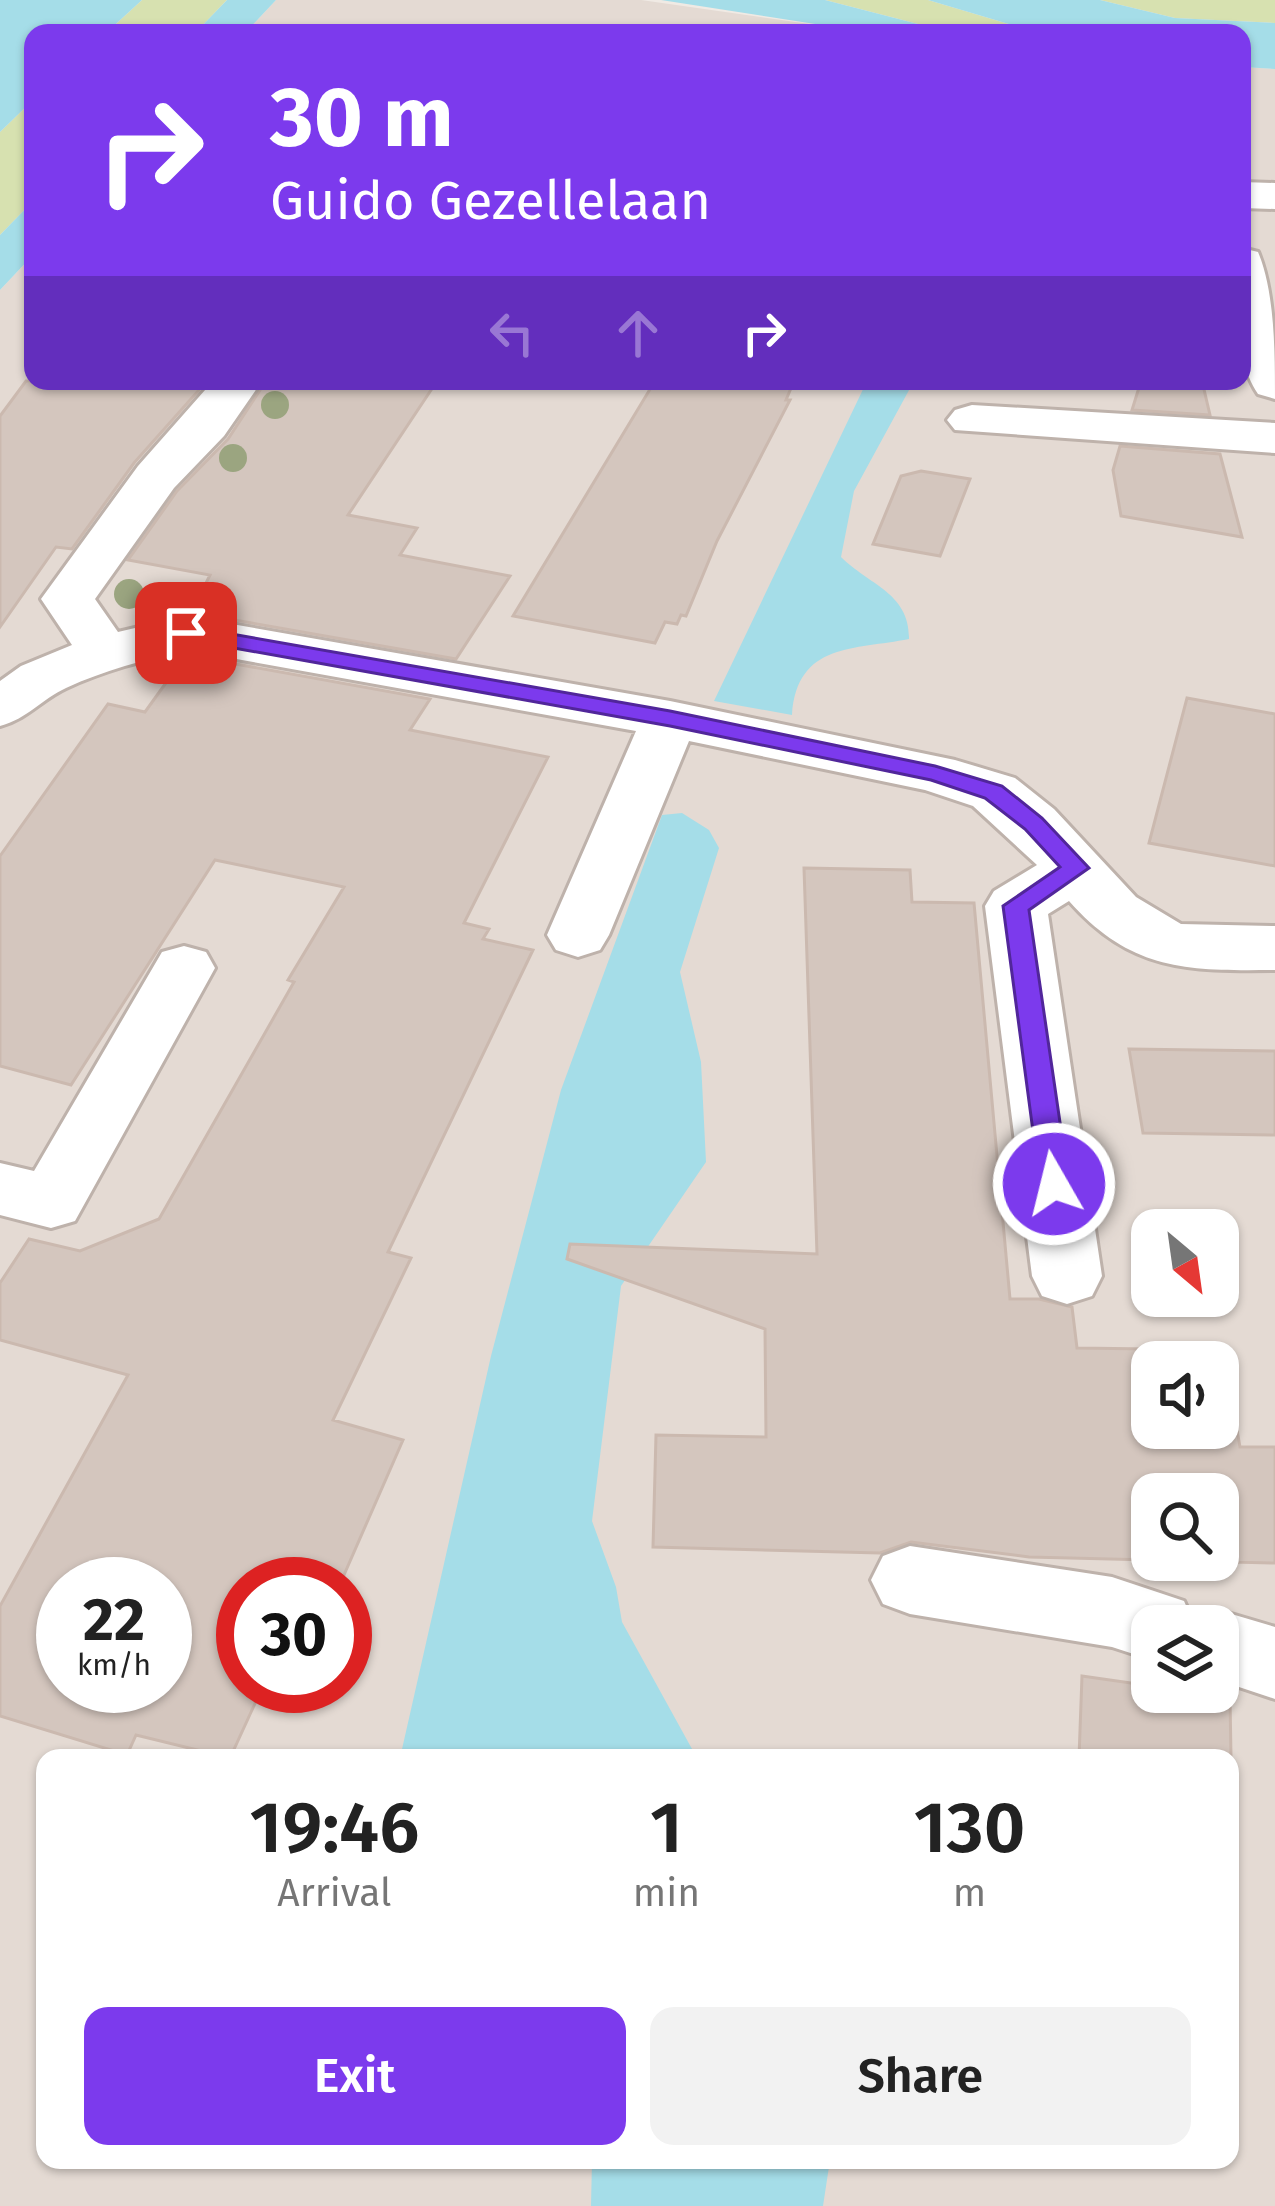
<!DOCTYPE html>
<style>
:root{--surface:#fff;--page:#f2f2f2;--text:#222;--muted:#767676;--accent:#7c3aed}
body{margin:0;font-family:"Fira Sans",sans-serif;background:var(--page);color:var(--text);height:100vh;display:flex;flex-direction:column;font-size:45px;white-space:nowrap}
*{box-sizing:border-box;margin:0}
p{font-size:39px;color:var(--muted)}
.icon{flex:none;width:66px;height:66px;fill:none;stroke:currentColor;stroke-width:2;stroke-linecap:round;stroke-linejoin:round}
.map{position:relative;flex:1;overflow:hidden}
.sheet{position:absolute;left:36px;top:1749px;width:1203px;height:420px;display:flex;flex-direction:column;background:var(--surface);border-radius:24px;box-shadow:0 3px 9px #0004}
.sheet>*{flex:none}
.banner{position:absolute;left:24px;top:24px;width:1227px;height:366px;border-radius:24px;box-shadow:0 3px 9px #0004;background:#7c3aed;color:#fff;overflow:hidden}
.needle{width:78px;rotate:151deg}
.buttons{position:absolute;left:1131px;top:1209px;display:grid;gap:24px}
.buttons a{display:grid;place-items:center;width:108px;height:108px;border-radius:24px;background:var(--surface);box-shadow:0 3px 9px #0004;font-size:60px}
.speed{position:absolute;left:36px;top:1557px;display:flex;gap:24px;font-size:60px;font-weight:700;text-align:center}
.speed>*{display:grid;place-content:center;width:156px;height:156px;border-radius:50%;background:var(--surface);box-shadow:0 3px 9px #0004;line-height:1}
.speed small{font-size:30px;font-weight:400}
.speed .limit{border:18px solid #d22;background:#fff;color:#111}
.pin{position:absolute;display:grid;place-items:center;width:102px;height:102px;color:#fff;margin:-51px;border-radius:24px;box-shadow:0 6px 18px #0006}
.me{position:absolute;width:132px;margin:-66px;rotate:352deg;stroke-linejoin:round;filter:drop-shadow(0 0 9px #0008)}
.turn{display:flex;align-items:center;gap:42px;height:252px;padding:0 48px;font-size:54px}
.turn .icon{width:156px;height:156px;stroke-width:2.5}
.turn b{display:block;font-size:84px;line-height:102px}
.lanes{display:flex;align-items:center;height:114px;padding:0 48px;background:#0003;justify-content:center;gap:60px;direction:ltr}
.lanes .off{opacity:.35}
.eta{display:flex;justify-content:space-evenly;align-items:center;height:204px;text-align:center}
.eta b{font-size:72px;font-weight:600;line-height:84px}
.cta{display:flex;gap:24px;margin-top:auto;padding:24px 48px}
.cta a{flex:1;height:138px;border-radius:24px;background:var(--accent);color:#fff;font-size:48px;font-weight:600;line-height:138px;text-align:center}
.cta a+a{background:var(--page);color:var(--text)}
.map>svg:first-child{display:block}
.residential{fill:#e4dad3;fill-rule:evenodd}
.green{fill:#d7e1b0}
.water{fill:#a5dde8}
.building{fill:#d4c6be;stroke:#cbb9af;stroke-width:3;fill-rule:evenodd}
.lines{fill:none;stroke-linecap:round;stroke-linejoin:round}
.minor-casing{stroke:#beb2ab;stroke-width:6}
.minor{fill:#fff;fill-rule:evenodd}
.tree{fill:#9ba580}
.route{fill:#7c3aed;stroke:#51269a;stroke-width:3}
</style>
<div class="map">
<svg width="1275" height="2206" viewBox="0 0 1275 2206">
<rect width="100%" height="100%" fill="#f0eae4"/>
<path class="residential" d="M276 0H641L873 33H245Z
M1242 67 1275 69V2206H0V290L33 255V381H1242ZM1152 1230H1218V1296H1152ZM1152 1362H1218V1428H1152ZM1152 1494H1218V1560H1152ZM63 1584H165V1686H63ZM243 1584H345V1686H243ZM1152 1626H1218V1692H1152ZM45 1758H1230V2160H45Z"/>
<path class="green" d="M142 0H227L195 33H106Z
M825 0H928L1039 33H953Z
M1100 0H1275V23L1175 18Z
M33 100V201L0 235V132Z"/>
<path class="water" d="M0 0H142L106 33H33V100L0 132Z
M227 0H276L245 33H195Z
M661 0H825L953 33H873Z
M928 0H1100L1175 18 1275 23V69L1242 67V33H1039Z
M33 201V255L0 290V235Z
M867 381H914L854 491 841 557C869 585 910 593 909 639 855 650 797 642 792 715L714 701Z
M682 813 709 830 719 848 680 972 701 1062 706 1162 621 1286 592 1521 616 1587 622 1622 697 1758H400L491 1356 561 1090 662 815Z
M592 2160H830L823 2206H591Z"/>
<path class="building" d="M26 381H207L134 463 72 549 56 547 0 627V416Z
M266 381H437L348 515 417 528 400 555 510 576 456 659 212 616 229 590 206 583 210 575 128 560 177 491 228 439Z
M655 381H794L786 400H790L717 541 686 616 681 615 677 624 665 622 655 643 513 616Z
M1141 381H1202L1210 415 1132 410Z
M1120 446 1220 454 1242 537 1121 516 1113 470Z
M921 471 970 479 940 556 873 544 901 476Z
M186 655 430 699 410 730 548 757 464 923 489 929 483 939 533 950 388 1252 411 1258 333 1420 403 1440 340 1584H243V1686H263L230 1758 136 1735 127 1755 0 1716V1606L128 1375 0 1340V1283L29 1239 80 1251 159 1219 294 982 288 980 344 887 215 860 71 1085 0 1066V856L108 704 145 712ZM63 1584H165V1686H63Z
M1187 698 1275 714V866L1149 843Z
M804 868 910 870 912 902 974 903 1010 1299H1039L1072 1307 1077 1348 1223 1350 1240 1447H1275V1563L1029 1557 911 1542 880 1553 653 1547 656 1435 766 1437 765 1329 567 1259 570 1244 817 1254ZM1152 1362H1218V1428H1152ZM1152 1494H1218V1560H1152Z
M1129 1049 1275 1051V1135L1143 1133Z
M1082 1676 1152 1686V1692L1230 1697 1231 1758H1079Z"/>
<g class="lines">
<g class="minor-casing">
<path id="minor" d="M1242 182 1275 183V209L1242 208Z
M1242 248 1258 252C1275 292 1275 353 1275 399L1258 394C1231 355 1242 293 1242 248Z
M213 381H262L224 436 174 488 95 599 118 632 186 616 670 701 955 760 1015 778 1054 809 1136 897 1181 924 1275 926V970C1187 971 1131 971 1069 901L1048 914 1102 1276 1092 1296 1067 1304 1042 1296 1032 1276 985 906 994 891 1037 865 973 806 925 790 689 741 609 935 600 950 578 957 556 950 547 935 636 731 186 650C144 660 105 670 66 688 42 699 27 719 0 726V681L21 666 72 645 41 599 138 466Z
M972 405 1275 423V453L955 430 947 420 955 410Z
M184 946 206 952 215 968 75 1221 51 1228 0 1215V1163L34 1171 162 952Z
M910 1546 1112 1577 1184 1601 1192 1619 1218 1610 1275 1627V1699L1218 1680V1626H1152V1660L1112 1647 910 1614 883 1604 871 1580 883 1556Z"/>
</g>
<use href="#minor" class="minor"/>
</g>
<g class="tree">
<circle cx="275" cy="405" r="14"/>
<circle cx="233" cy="458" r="14"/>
<circle cx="129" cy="594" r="15"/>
</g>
<path class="route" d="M186 626 670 711 935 766 1002 786 1042 818 1089 868 1029 910 1069 1184 1064 1191 1054 1194 1040 1184 1003 906 1060 867 1025 829 985 798 931 780 670 726 178 638V628Z"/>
</svg>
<div class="buttons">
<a><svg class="needle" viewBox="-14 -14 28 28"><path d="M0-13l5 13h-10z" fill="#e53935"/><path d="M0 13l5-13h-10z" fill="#767676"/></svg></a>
<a><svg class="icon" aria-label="sound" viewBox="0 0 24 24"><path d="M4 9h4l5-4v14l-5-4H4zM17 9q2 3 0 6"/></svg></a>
<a><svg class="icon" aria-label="search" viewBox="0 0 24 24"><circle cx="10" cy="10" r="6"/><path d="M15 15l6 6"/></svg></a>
<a><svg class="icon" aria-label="layers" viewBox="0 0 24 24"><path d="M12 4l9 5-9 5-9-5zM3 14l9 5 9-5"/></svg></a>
</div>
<div class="speed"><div>22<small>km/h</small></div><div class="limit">30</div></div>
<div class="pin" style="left:186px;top:633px;background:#d93025"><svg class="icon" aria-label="arrive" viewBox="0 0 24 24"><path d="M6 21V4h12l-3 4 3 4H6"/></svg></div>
<svg class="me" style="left:1054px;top:1184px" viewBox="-20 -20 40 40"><circle r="17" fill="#7c3aed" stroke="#fff" stroke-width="3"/><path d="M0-11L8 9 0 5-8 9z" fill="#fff"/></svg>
<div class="banner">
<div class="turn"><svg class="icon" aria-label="right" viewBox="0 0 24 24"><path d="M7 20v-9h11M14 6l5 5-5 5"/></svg><div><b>30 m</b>Guido Gezellelaan</div></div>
<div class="lanes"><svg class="icon off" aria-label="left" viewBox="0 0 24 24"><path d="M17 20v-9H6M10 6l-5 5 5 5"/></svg><svg class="icon off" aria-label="ahead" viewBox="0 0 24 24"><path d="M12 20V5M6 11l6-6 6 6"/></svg><svg class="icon" aria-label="right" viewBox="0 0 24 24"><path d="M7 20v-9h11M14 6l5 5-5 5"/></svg></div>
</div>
<section class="sheet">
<div class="eta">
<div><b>19:46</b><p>Arrival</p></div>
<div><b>1</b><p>min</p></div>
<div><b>130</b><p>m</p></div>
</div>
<div class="cta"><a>Exit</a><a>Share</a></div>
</section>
</div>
